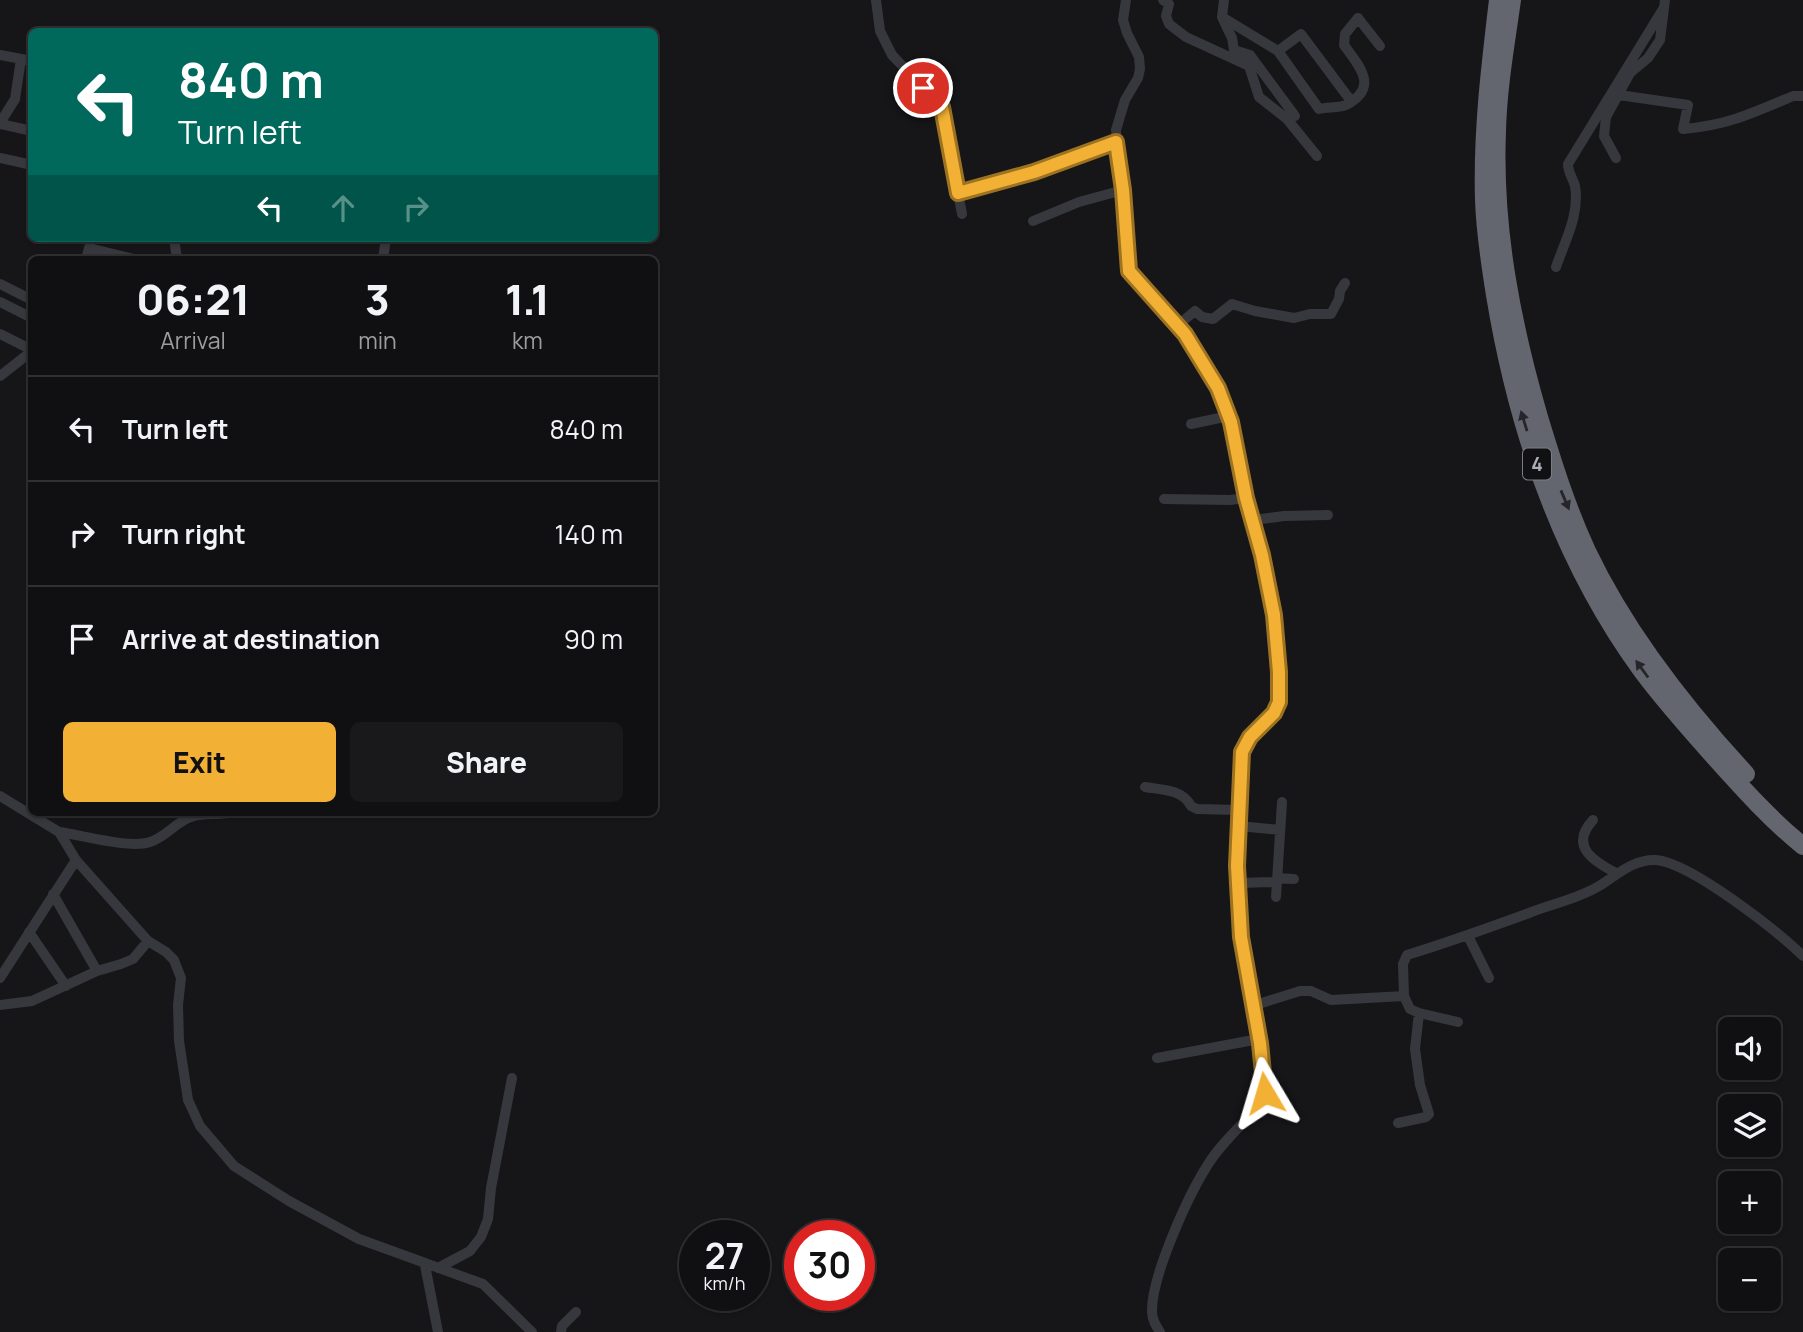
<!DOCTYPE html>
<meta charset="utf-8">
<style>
:root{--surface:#101012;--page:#19191b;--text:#f1f3f6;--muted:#9c9d9f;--line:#303032;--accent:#f2b134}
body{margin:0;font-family:Manrope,sans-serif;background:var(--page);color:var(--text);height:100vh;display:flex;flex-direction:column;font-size:26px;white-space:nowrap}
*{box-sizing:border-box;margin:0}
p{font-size:23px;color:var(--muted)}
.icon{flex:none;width:38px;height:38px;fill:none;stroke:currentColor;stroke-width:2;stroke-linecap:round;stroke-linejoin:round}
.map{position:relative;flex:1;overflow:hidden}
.panel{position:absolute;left:28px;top:256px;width:630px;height:560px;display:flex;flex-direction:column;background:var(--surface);border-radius:10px;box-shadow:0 2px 5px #0004,0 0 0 2px var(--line)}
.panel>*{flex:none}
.banner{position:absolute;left:28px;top:28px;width:630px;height:214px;border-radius:10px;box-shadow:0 2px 5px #0004,0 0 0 2px var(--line);background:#00695c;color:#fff;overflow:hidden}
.controls{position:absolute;left:1718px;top:1017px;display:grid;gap:14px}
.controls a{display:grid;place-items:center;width:63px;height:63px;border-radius:10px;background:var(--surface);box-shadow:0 2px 5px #0004,0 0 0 2px var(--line);font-size:35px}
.speed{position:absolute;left:679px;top:1220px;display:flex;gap:14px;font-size:35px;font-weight:700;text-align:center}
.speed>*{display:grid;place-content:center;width:91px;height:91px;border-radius:50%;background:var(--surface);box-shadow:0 2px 5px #0004,0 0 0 2px var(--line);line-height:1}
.speed small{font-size:18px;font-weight:400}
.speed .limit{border:10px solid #d22;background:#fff;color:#111}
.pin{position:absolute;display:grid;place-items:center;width:60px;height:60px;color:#fff;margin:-30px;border:4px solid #fff;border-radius:50%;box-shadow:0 2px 7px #0007}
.me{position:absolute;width:77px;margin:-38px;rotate:353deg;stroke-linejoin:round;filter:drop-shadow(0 0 5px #0008)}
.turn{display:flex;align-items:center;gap:24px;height:147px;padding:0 35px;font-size:32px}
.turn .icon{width:91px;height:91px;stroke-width:2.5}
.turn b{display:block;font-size:49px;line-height:60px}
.lanes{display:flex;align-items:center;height:66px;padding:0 35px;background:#0003;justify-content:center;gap:35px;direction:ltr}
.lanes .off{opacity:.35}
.eta{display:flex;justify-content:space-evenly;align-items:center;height:119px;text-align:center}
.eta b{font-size:42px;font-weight:800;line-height:49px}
.primary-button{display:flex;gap:14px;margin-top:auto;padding:14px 35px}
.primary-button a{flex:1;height:80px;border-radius:10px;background:var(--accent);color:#111;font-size:28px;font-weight:800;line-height:80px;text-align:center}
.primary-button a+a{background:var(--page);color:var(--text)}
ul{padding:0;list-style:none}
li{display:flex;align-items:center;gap:21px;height:105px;padding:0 35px;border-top:2px solid var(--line)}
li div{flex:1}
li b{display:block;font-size:26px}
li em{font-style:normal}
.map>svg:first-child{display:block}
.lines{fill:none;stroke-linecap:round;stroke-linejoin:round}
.minor{stroke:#37383d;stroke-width:10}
.motorway{stroke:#63666e;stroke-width:18}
.oneway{fill:#26262a}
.route-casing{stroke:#9d7322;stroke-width:18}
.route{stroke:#f2b134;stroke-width:12}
.labels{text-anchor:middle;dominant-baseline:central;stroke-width:5;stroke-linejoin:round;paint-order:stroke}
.shield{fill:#111113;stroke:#7b7e86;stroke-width:2}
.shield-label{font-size:19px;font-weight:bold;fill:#a8adb8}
</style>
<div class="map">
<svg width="1803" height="1332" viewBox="0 0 1803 1332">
<rect width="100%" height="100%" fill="#161618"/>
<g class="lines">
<path class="minor" d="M876 0 880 31 892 55 942 107 962 214
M1126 0 1123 20 1127 33 1139 57 1140 69 1138 78 1125 100 1116 130 1129 270 1185 334 1218 388 1231 422 1246 498 1263 555 1274 615 1278 655 1279 702 1269 720 1244 745 1240 780 1237 866 1241 937 1252 1006 1300 991H1311L1331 1000 1404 996 1403 964 1407 955C1449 942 1488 928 1529 913 1551 904 1578 899 1599 886 1617 875 1633 859 1656 860 1691 863 1776 930 1803 956
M1163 0 1169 4 1166 16 1169 24 1186 37 1249 66 1259 97 1287 119 1317 156
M1224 0 1222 17 1278 51 1319 109C1327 107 1340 108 1346 105 1380 87 1359 66 1344 45L1345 34 1358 18 1380 46
M1222 17 1232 38 1234 50 1250 55 1295 116
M1278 51 1301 34 1351 101
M0 55 32 61
M1619 95 1688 105 1683 129C1728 125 1753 113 1793 96H1803
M0 123 15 99 21 59
M0 124 32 131
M0 158 32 165
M1616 158 1604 136 1606 117 1630 73 1648 58 1660 40 1665 0
M958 193 1034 171 1116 143
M1033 221 1079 202 1123 190
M174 238 177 259
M89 248 134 259
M86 259 92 238
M383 259 386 238
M1556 267C1565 241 1580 214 1575 186 1573 178 1568 173 1568 164L1663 9
M0 284 32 300
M0 302 32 318
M1178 325 1195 311 1202 317 1213 319 1232 304 1255 311 1294 318 1310 314H1331L1339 299 1340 291 1345 283
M0 334 32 350
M0 376 32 351
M1191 424 1229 416
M1164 499 1230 500 1246 498
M1254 520 1284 516 1328 515
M1145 787C1162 790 1182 789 1191 806L1197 809 1238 810
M0 796 59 832 76 860 148 941 166 952 174 960 181 978 178 1005 179 1041 188 1100 200 1126 234 1166 289 1201 359 1239 483 1284 532 1332
M1593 820C1569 846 1593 861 1616 873
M1239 826 1280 830
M59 832C82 835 129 849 150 842 166 837 177 821 191 817 204 812 220 816 234 812
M1277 878 1294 879
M1238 883 1276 882
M53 894 97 971
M1276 897 1282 802
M29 932 66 986
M1468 936 1489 978
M0 978 76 860
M0 1005 32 1001 97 971 121 964 133 959 148 941
M1419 1013 1458 1022
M1157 1058 1259 1039
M1398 1123 1426 1117 1429 1114 1420 1085 1415 1049 1419 1013 1410 1009 1404 996
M425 1265 438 1332
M438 1268 470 1251 481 1237 488 1219 491 1188 512 1078
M561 1332 562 1326 576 1312
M1160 1332C1156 1326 1152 1320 1152 1312 1151 1277 1188 1196 1207 1166 1222 1141 1246 1122 1264 1100L1265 1093 1252 1006"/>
<path class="motorway" d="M1498 0C1490 67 1482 133 1484 200 1485 232 1490 264 1495 295 1517 429 1562 561 1642 671 1665 702 1691 731 1717 760 1744 790 1772 821 1803 846
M1512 0C1506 43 1498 87 1497 131 1493 229 1512 324 1539 417 1553 463 1567 508 1587 551 1626 633 1685 708 1746 774"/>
</g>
<defs><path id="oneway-solid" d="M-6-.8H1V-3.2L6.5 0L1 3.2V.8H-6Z" transform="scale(1.75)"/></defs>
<g class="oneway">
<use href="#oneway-solid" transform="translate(1524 421) rotate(-107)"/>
<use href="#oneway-solid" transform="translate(1565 500) rotate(67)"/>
<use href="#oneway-solid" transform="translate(1642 669) rotate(-126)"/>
</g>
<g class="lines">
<g class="route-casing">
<path id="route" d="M923 88 942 107 958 193 1034 172 1116 142 1123 190 1129 271 1185 334 1218 388 1231 422 1246 498 1262 555 1274 615 1279 672V702L1274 713 1250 737 1242 752 1237 866 1241 937 1260 1043 1265 1093"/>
</g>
<use href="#route" class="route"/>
</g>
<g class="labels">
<rect class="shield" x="1523" y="448.5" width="28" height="31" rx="5"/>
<g class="shield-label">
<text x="1537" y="464">4</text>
</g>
</g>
</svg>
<div class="controls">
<a><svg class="icon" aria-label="sound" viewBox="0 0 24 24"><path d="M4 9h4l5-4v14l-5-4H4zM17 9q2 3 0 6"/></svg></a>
<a><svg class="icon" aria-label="layers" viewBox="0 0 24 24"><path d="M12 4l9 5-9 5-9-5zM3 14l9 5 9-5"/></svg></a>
<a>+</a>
<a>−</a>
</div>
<div class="speed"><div>27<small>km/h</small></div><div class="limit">30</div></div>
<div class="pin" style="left:923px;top:88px;background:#d93025"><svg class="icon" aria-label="arrive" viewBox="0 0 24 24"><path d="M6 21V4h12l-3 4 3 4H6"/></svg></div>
<svg class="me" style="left:1265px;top:1093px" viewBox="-20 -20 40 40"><path d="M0-17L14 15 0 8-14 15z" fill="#f2b134" stroke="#fff" stroke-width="4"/></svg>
<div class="banner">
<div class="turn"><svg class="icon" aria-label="left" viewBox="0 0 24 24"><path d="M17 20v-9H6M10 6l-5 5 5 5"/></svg><div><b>840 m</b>Turn left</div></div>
<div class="lanes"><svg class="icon" aria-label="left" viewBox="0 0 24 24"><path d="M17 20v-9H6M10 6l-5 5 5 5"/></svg><svg class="icon off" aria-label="ahead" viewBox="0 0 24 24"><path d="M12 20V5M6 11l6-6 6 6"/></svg><svg class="icon off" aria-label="right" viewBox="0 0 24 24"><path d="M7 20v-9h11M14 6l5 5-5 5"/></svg></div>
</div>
<section class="panel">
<div class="eta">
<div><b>06:21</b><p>Arrival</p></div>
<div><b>3</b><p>min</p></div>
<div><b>1.1</b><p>km</p></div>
</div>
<ul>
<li><svg class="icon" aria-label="left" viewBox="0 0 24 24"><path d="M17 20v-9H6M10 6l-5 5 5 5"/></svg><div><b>Turn left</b></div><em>840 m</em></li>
<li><svg class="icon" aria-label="right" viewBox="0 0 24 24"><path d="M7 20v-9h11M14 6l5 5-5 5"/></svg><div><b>Turn right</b></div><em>140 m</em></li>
<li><svg class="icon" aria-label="arrive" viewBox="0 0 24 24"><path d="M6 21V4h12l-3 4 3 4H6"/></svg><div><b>Arrive at destination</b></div><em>90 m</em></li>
</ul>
<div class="primary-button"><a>Exit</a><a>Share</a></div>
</section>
</div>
